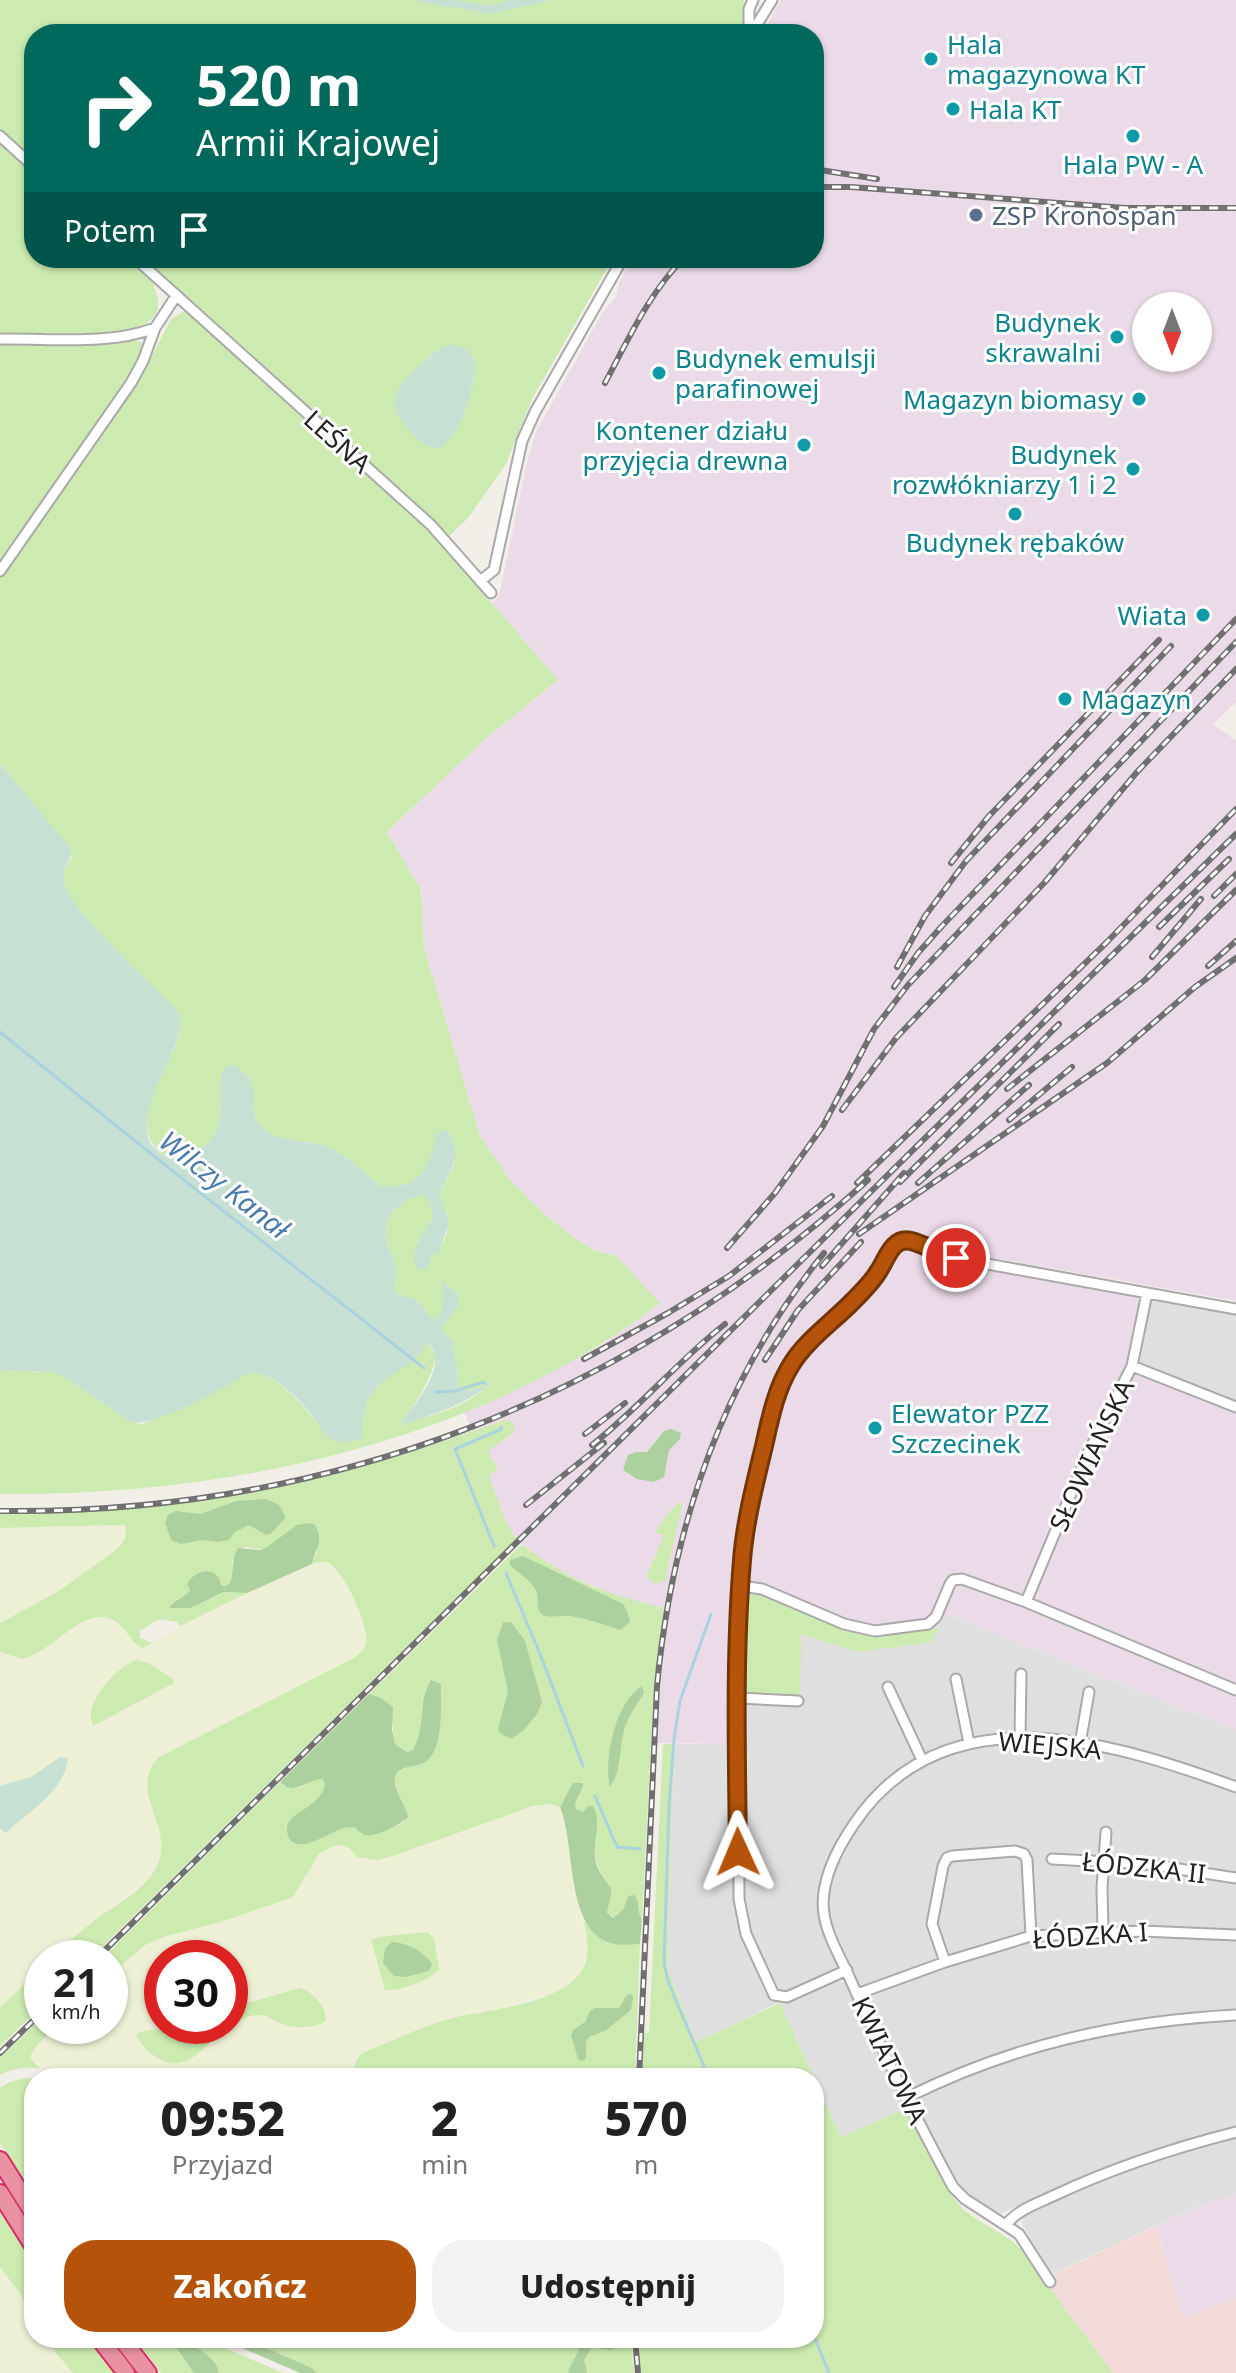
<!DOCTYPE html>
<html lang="pl">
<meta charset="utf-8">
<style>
:root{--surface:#fff;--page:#f2f2f2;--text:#222;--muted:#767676;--accent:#b45309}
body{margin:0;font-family:"Noto Sans",sans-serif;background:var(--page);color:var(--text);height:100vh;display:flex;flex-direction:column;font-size:30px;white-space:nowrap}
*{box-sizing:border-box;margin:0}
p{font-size:26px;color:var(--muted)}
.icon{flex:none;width:44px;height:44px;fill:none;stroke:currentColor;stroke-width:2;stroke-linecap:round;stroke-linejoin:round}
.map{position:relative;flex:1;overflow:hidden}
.details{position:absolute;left:24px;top:2068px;width:800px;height:280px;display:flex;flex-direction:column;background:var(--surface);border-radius:32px;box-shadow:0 2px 6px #0004}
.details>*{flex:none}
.top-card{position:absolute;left:24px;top:24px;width:800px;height:244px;border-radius:32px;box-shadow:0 2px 6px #0004;background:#00695c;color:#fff;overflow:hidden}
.needle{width:52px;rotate:180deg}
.controls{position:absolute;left:1132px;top:292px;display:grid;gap:16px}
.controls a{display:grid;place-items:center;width:80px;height:80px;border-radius:50%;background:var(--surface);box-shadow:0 2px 6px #0004;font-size:40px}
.speed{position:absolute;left:24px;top:1940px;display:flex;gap:16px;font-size:40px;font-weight:700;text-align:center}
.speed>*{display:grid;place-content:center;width:104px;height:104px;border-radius:50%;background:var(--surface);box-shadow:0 2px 6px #0004;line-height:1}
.speed small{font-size:20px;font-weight:400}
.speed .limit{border:12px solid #d22;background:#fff;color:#111}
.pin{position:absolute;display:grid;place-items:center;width:68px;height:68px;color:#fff;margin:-34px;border:4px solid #fff;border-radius:50%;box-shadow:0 2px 8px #0007}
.me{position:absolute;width:88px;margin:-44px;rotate:359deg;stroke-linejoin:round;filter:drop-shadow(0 0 6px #0008)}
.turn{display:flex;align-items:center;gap:28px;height:168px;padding:0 40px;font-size:36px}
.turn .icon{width:104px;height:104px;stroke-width:2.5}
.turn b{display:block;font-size:56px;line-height:68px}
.then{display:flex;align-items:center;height:76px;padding:0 40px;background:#0003;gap:16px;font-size:30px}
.eta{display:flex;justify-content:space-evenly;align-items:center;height:136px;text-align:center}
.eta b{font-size:48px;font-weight:800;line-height:56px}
.cta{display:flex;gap:16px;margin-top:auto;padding:16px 40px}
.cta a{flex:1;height:92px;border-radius:32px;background:var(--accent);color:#fff;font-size:32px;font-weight:800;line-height:92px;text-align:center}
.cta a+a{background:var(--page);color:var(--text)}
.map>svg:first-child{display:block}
.residential{fill:#e0dfdf}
.commercial{fill:#f2dad9}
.industrial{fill:#ebdbe8;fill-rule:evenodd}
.farmland{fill:#eef0d5;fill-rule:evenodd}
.grass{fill:#cdebb0;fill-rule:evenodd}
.forest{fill:#add19e}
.wetland{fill:#c6e0d4}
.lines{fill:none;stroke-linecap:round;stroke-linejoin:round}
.stream{stroke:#aad3df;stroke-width:3}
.street-casing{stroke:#a9a9a9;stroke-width:13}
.highway-casing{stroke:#dc2a67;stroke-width:20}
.street{stroke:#fff;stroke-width:9}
.highway{stroke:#e892a2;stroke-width:16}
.rail-casing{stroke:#707070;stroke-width:6}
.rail{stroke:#fff;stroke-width:3;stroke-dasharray:9;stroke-linecap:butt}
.route-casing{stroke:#753606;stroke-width:20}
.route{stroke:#b45309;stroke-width:14}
.culture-dot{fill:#0f9aa8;stroke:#fff;stroke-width:3}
.service-dot{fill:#5c6f8a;stroke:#fff;stroke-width:3}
.labels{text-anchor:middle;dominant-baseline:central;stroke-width:6;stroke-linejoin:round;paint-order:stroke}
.culture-label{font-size:26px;fill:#0d838f;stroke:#fff;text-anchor:start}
.service-label{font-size:26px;fill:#4e5e75;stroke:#fff;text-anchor:start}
.street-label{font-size:26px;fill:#222;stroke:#fff}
.water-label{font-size:28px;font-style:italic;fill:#4a7aab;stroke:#fff}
</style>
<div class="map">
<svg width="1236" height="2373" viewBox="0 0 1236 2373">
<rect width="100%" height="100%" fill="#f2efe9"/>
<path class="residential" d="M1151 1299 1236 1314V1403L1139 1363Z
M944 1613 1236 1730V1782L1195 1768 1094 1741 1059 1735 992 1734 959 1740 930 1750 906 1763 869 1796 846 1827 828 1861 819 1891 818 1912 838 1964 835 1970 785 1993 777 1991 756 1946 745 1908 743 1695 801 1633 858 1652Z
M1020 1743 1068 1747 1112 1755 1165 1769 1236 1793V2011L1154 2017 1050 2037 982 2059 912 2089 908 2088 884 2041 830 1919 829 1893 834 1874 861 1823 900 1781 934 1759 980 1746Z
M674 1744H732L735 1910 741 1936 765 1992 771 1999 778 2003 696 2042 667 1968Z
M838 1980 846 1983 907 2108 841 2137 780 2003 788 2002Z
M1236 2019V2127L1146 2152 1087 2175 1000 2214 966 2195 952 2176 916 2104 918 2097 971 2072 1014 2057 1095 2036 1155 2026Z
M1236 2137V2194L1187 2211 1048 2276 1022 2223 1024 2216 1091 2184 1149 2162Z"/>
<path class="commercial" d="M1156 2226 1183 2317 1236 2298V2373H1113L1047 2284 1050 2276Z"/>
<path class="industrial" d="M781 0H1236V702L1213 724 1236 741V1301L966 1253 935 1244 907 1228 886 1247 865 1280 797 1348 783 1369 776 1386 752 1474 739 1547 733 1656 732 1744 652 1743 654 1686 664 1608 621 1598 563 1573 542 1560 516 1539 505 1520 489 1478 487 1451 515 1433 504 1420 472 1431 464 1412 528 1384 599 1346 629 1326 616 1256 596 1251 580 1242 545 1215 510 1180 480 1136 424 948 421 890 387 832 485 739 557 681 492 603 499 596 526 466 536 432 601 315 616 296 619 283 634 258H814V34H762ZM1146 306H1198V358H1146Z
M905 1246 938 1258 964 1265 1151 1299 1139 1363 1236 1403V1730L944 1613 938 1628 862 1635 760 1594 745 1599 749 1549 762 1476 773 1428 792 1374 804 1355 873 1287 884 1273 894 1254Z
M1236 2194V2298L1183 2318 1156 2226 1187 2211Z"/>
<path class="farmland" d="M121 1525 126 1526 127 1531 125 1539 117 1549 59 1591 0 1623V1528Z
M321 1561 328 1562 343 1577 361 1615 366 1630 367 1641 363 1651 354 1658 159 1757 149 1771 147 1784 148 1798 163 1838 162 1851 150 1878 95 1920 51 1958H42V1967L0 2008V1652L16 1658 83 1622 100 1617 111 1619 120 1624 127 1630 135 1644 143 1648 180 1626 247 1593Z
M550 1804 560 1807 566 1822 575 1885 588 1944 584 1966 576 1978 550 1995 487 2012 444 2021 369 2050 357 2057 353 2065 355 2078H54L31 2060 33 2050 57 2026H110V1975L145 1945 167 1936 221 1922 297 1893 313 1863 325 1849 342 1845 349 1848 357 1857 377 1860 393 1856 533 1806ZM162 1958H230V2026H162Z
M0 2267 19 2292 34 2317V2338H43L73 2373H0Z"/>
<path class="grass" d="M0 0H744L741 34H34V160L0 131Z
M0 142 34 172V258H129L152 280 158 299V309L154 317 147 323 130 331 104 335 0 336Z
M143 258H613L532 399 506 464 468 518 449 536ZM430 355 474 382 468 397 404 382Z
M185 311 189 312 427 528 558 680 485 739 387 832 421 890 424 948 480 1136 510 1180 545 1215 580 1242 596 1251 616 1256 660 1303C479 1442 225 1497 0 1494V1370L53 1372 68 1379 130 1422 142 1424 183 1408 249 1373C277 1369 313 1417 328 1437L361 1438C363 1402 370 1388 400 1368 412 1360 420 1355 428 1342L436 1356C430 1384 416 1402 400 1425 430 1415 467 1408 489 1384L479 1388 463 1391 458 1387 457 1364 452 1348 454 1341 446 1337 441 1327 454 1312 457 1294 443 1282C445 1294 445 1311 437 1320L429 1317 415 1300 395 1292C393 1283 397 1276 396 1267 395 1260 389 1251 387 1244 380 1217 399 1200 423 1195L430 1202 433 1218 417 1243 429 1264 432 1255 438 1253 447 1233V1214L441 1204 440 1195 455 1162 437 1134C430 1168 422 1188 383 1187 365 1175 348 1156 328 1147 308 1139 281 1144 263 1129 247 1114 259 1094 248 1077 245 1073 238 1069 234 1065L227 1066C214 1101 234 1147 181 1156 170 1158 160 1156 154 1146 129 1111 175 1064 180 1030 181 1023 179 1017 178 1011 154 987 68 909 63 880 62 872 68 864 72 857L33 803 0 764V574L134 384 152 356 171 319Z
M135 339 142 343 143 354 127 384 0 565V342L116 341Z
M504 1420 513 1422 515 1432 488 1451 498 1469 490 1475V1478L505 1520 516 1539 91 1958H51C65 1943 83 1930 99 1917 120 1902 148 1888 158 1863 174 1823 126 1792 159 1757L354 1658C359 1654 364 1650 366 1644 370 1628 345 1573 330 1564 324 1560 319 1562 312 1564V1559L317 1553 315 1525C289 1520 285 1542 264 1548 258 1550 251 1548 245 1547L232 1560 233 1576 230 1583 225 1586 221 1585 190 1590 186 1596 171 1604 211 1599 224 1592 247 1593 180 1626 177 1622C170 1621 161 1618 154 1622 148 1625 147 1628 140 1630V1638L152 1643 143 1648C129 1643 127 1625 111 1619 87 1610 64 1636 45 1648 38 1653 30 1656 22 1659L0 1652V1623L59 1591 117 1549 125 1539 126 1526 121 1525 0 1528V1513C119 1515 239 1500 354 1469 405 1455 455 1437 504 1420Z
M680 1501 682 1506 665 1580 656 1584 646 1577 664 1536 655 1532 669 1512Z
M522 1544C567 1580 609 1595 664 1608L654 1686 642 1919 638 1914 637 1898 628 1896 623 1910 614 1918 607 1913 612 1890C593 1862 593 1857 597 1823L583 1812 576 1809 575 1804 579 1797 574 1783 560 1807 550 1804 533 1806 393 1856 377 1860 357 1857 349 1848 342 1845 334 1846 319 1854 293 1897 221 1922 167 1936 145 1945 110 1975V1958H103L280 1782 283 1786 299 1788 315 1779H322L325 1784 323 1792 288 1836 292 1841 301 1845 342 1829 355 1827 370 1835 404 1822 394 1779C398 1768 408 1767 419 1765L423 1693 419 1740 413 1750 407 1752 395 1744C391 1721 395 1703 369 1694Z
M759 1594 862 1635 938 1628 932 1642 858 1652 801 1634 800 1697 743 1695 745 1599 751 1595Z
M137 1660 148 1663 173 1679 174 1683 93 1726C82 1703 116 1667 137 1660Z
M663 1744H674L667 1968 696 2042 780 2003 814 2078H642L644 2033H649Z
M584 1921C604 1941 611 1946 640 1944L635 2078H355C353 2063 355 2057 369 2050 397 2039 427 2024 457 2017 492 2009 570 2003 585 1964 590 1950 586 1935 584 1921Z
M428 1932 434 1939 439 1969C429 1981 400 1991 385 1990L371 1940 378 1937Z
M42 1967V2006L0 2046V2008Z
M300 1988C313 1991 327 2008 326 2021 312 2029 295 2029 280 2023 274 2021 268 2016 262 2015 250 2014 239 2020 230 2026V2008Z
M42 2017V2026H57C51 2032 29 2050 31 2058 32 2061 39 2067 40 2069 26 2066 13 2068 0 2075V2058Z
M186 2026H229C205 2042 188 2078 156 2057 148 2052 139 2043 136 2034 149 2027 170 2031 186 2026Z
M25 2078 34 2079V2200L0 2143V2088L9 2082Z
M814 2078 841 2137 909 2107C920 2131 948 2196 965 2211 983 2225 1005 2233 1021 2249L1113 2373H640L637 2338H814Z
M0 2209 34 2260V2317L19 2292 0 2267Z
M43 2338H89L116 2373H73Z
M134 2338H202L283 2373H161Z
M244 2338H631L634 2373H317L312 2368Z"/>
<path class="forest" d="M671 1429 681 1433 680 1439 669 1450 664 1477 654 1482 637 1479 623 1470 628 1455 636 1452H647L664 1431Z
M266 1499 279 1505 286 1517 271 1534 266 1535 249 1525 235 1532 229 1540 218 1542 202 1540 181 1544 171 1540 165 1523 168 1515 175 1511 200 1514 236 1501Z
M310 1523 315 1525C325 1541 314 1550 312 1564L247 1593 224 1592 190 1608H169C174 1599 185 1599 190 1590L187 1584C195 1569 218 1565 221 1585L225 1586 230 1583C235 1571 230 1560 238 1548L260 1550 267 1547 297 1525Z
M523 1556 623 1604 627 1611 630 1622 620 1630C603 1624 588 1619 570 1616 563 1615 551 1618 545 1616 535 1612 539 1600 537 1593 533 1581 519 1574 510 1565V1560Z
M503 1622H511L525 1641 542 1702 537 1714 524 1730 511 1739 500 1733 498 1729 508 1691 497 1640Z
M431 1680 441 1684C440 1707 446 1758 418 1765 410 1767 400 1767 396 1775 390 1787 406 1804 408 1817 402 1824 374 1838 365 1835 361 1834 358 1830 355 1827 350 1828 346 1827 342 1829 329 1832 291 1861 287 1831 285 1811 320 1810 325 1784L322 1779C306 1779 295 1797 280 1782L369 1694 381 1698 393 1707 392 1729 395 1744 407 1752 413 1750C426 1728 417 1704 431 1680Z
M642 1686 644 1693C636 1706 626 1719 623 1735 619 1752 621 1772 610 1787 603 1759 616 1701 642 1686Z
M573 1783H582L583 1786 575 1804 576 1809 583 1812 588 1806H593C602 1822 593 1839 595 1856 595 1869 606 1880 612 1890L607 1913 613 1918 623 1910 628 1896 634 1895C641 1902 636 1912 642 1919L640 1944C628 1945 614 1946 603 1940 566 1919 575 1843 560 1807Z
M392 1942C408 1943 423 1951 432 1964L429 1971 406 1977 394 1976 383 1963 385 1948Z
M630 1994 633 1996 631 2010 605 2031 589 2037 586 2042V2058L583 2061 578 2059 571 2035 573 2030 585 2022 590 2011 595 2008H619L626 1996Z
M219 2338H244L312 2368 317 2373H300Z
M578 2338H618V2339L616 2348 610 2350 592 2347 584 2360 587 2373H568C571 2360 583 2352 578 2338Z
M178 2342C193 2344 217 2357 219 2373H194L176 2347Z"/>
<path class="wetland" d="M410 0H452L487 5 499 4 510 0H551L491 14Z
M451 345C466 345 472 354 476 368 472 392 461 437 439 449 425 446 418 440 408 429 384 402 396 388 419 366 429 356 437 349 451 345Z
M0 764 70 847C74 860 61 868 64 881 70 912 153 985 178 1011 180 1017 181 1023 180 1029 176 1060 120 1131 162 1154 170 1159 179 1157 187 1155 230 1141 218 1107 222 1072L227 1066 234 1065C240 1070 248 1075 251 1083 259 1099 246 1113 263 1128 280 1144 308 1139 328 1147 348 1156 365 1175 383 1187 423 1188 428 1168 437 1134L444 1130 448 1131C464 1159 449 1169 440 1195L449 1223 438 1254 432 1255 427 1268 419 1270C405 1254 424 1233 433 1218L430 1202 423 1195C399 1200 380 1217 387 1244 389 1251 395 1259 396 1267 397 1276 393 1283 395 1292 401 1296 409 1296 415 1300 425 1306 425 1316 436 1320 445 1310 445 1293 441 1280L457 1294 459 1305 442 1327 446 1337 454 1341 452 1348 457 1363 458 1387 463 1391 479 1388 492 1382C466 1406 431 1414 399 1426 413 1406 451 1365 428 1342 401 1385 362 1369 362 1438 351 1442 341 1444 331 1439 322 1434 317 1422 311 1414 298 1398 271 1370 249 1373 224 1387 156 1428 130 1422L68 1379 53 1372 0 1370Z
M60 1757 68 1758C65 1791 29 1811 7 1832H3L0 1828V1786L31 1777Z"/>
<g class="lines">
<path class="stream" d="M0 1032 175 1173 424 1368
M436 1392 455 1391 484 1382 485 1384
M494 1546 455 1449 502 1429 501 1427
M506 1573 540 1654 583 1766
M595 1796 617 1847 640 1849
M709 2078 669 1984 664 1964 669 1805 674 1739 680 1701 711 1614
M814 2336 829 2373"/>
<g class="street-casing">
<path id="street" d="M749 34V9L753 0
M751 34 772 0
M0 136 34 167
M135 258 431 525 491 593
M0 339C51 338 107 346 155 328
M0 571 131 383 143 361 155 328 176 296
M480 581 494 570 522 441 535 412 623 258
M1132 1366 1147 1293
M741 1586 762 1589 844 1624 875 1631 928 1624 936 1617 950 1584 953 1580 962 1579 1026 1602 1236 1690
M1026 1602 1088 1453 1132 1366 1236 1407
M956 1679 969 1743
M888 1687 922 1760
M738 1698 798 1701
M1020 1738 1021 1674
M1080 1744 1089 1692
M1052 1859 1147 1864 1236 1878
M1103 1932 1102 1888 1106 1832
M945 1962 932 1924 943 1866 947 1858 952 1856 1015 1851 1024 1854 1027 1860 1031 1936
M847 1970 787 1997 774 1995 746 1934 739 1899 738 1672 742 1558 757 1475 769 1427 780 1388 795 1358 869 1284 880 1270 890 1251 905 1241 912 1242 940 1254 965 1260 1236 1309
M857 1994 945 1962 1031 1936 1142 1931 1236 1935
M908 2097C1013 2045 1119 2021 1236 2015
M1006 2225C1017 2210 1036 2204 1053 2196 1112 2168 1173 2148 1236 2132
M1050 2282 1019 2234 965 2199 953 2187C917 2120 882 2051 851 1981 842 1960 827 1936 824 1914 819 1882 837 1849 854 1824 944 1690 1111 1741 1236 1787"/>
</g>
<g class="highway-casing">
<path id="highway" d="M0 2160 34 2214
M0 2193 34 2247
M99 2338 126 2373
M121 2338 148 2373"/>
</g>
<use href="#street" class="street"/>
<use href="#highway" class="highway"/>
<g class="rail-casing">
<path id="rail" d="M814 169 877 179
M814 187H851L1125 208H1236
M605 383C628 340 649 293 684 258
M951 863 989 816 1159 640
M1214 896 1236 874
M1159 927 1229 859
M1152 957 1201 899
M1208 966 1236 941
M897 967 925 916 966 861 1171 646
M894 987 918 953 942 926 1236 619
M1007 1089 1145 980 1236 890
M842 1110 896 1038 1045 882 1137 772 1236 669
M1009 1120 1072 1067
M900 1182 1059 1024
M857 1183 1106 943 1236 809
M918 1183 1029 1085
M859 1234 1107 1063 1195 987 1236 958
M727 1248 775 1193 823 1126 874 1029 908 985 1236 642
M822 1266 904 1173
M584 1359 668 1313 729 1276 832 1196
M765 1360 798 1310 861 1242
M585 1434 625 1403
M592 1445C639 1408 678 1361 725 1324
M526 1505 604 1443
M0 1511C327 1515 626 1399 868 1180
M97 1958 916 1147 1236 834
M0 2053 42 2012
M639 2078 657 1686C672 1527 722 1379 824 1253
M635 2338 638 2373"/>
</g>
<use href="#rail" class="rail"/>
</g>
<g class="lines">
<g class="route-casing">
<path id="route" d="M738 1852C737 1755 734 1657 742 1560 745 1522 755 1483 764 1446 770 1419 776 1389 791 1365 806 1340 834 1321 854 1300 863 1291 872 1282 878 1272 886 1261 892 1236 911 1241 926 1245 940 1254 956 1258"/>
</g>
<use href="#route" class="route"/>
</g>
<g class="culture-dot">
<circle cx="931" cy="59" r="8"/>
<circle cx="953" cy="109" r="8"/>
<circle cx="1133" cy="136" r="8"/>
<circle cx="1117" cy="337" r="8"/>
<circle cx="659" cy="373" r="8"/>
<circle cx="1139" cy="399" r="8"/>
<circle cx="804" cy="445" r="8"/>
<circle cx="1133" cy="469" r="8"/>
<circle cx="1015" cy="514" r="8"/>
<circle cx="1203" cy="615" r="8"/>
<circle cx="1065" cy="699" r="8"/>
<circle cx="875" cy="1428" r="8"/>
</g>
<circle class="service-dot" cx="976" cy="215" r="8"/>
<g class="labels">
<g class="culture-label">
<text x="947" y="44">Hala<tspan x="947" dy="30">magazynowa KT</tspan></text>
<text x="969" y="109">Hala KT</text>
<text x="1133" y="164" text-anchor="middle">Hala PW - A</text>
<text x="1101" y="322" text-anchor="end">Budynek<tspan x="1101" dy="30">skrawalni</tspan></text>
<text x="675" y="358">Budynek emulsji<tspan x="675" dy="30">parafinowej</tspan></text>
<text x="1123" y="399" text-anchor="end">Magazyn biomasy</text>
<text x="788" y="430" text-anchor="end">Kontener działu<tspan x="788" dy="30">przyjęcia drewna</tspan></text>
<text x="1117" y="454" text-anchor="end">Budynek<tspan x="1117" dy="30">rozwłókniarzy 1 i 2</tspan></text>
<text x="1015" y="542" text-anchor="middle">Budynek rębaków</text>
<text x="1187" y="615" text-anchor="end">Wiata</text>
<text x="1081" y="699">Magazyn</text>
<text x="891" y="1413">Elewator PZZ<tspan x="891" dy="30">Szczecinek</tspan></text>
</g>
<g class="service-label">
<text x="992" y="215">ZSP Kronospan</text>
</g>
<g class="street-label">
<text transform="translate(338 441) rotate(42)">LEŚNA</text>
<text transform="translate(1091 1455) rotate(-65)">SŁOWIAŃSKA</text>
<text transform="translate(1050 1745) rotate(5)">WIEJSKA</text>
<text transform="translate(1144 1867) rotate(6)">ŁÓDZKA II</text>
<text transform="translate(1090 1935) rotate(-4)">ŁÓDZKA I</text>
<text transform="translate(890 2060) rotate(64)">KWIATOWA</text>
</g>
<g class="water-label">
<text transform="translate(225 1184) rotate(38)">Wilczy Kanał</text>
</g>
</g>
</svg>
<div class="controls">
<a><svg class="needle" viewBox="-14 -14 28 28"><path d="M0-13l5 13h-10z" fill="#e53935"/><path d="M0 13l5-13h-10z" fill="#767676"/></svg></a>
</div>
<div class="speed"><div>21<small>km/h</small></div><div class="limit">30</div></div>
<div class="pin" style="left:956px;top:1258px;background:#d93025"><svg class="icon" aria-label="arrive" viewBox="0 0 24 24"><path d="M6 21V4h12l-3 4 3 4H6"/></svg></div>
<svg class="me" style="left:738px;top:1852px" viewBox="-20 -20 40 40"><path d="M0-17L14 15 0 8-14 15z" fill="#b45309" stroke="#fff" stroke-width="4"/></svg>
<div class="top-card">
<div class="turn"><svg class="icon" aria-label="right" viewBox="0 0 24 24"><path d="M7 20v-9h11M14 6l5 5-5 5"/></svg><div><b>520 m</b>Armii Krajowej</div></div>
<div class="then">Potem<svg class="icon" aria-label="arrive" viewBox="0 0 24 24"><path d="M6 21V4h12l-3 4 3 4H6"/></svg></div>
</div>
<section class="details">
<div class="eta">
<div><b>09:52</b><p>Przyjazd</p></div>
<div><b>2</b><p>min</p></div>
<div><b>570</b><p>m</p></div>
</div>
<div class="cta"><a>Zakończ</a><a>Udostępnij</a></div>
</section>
</div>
